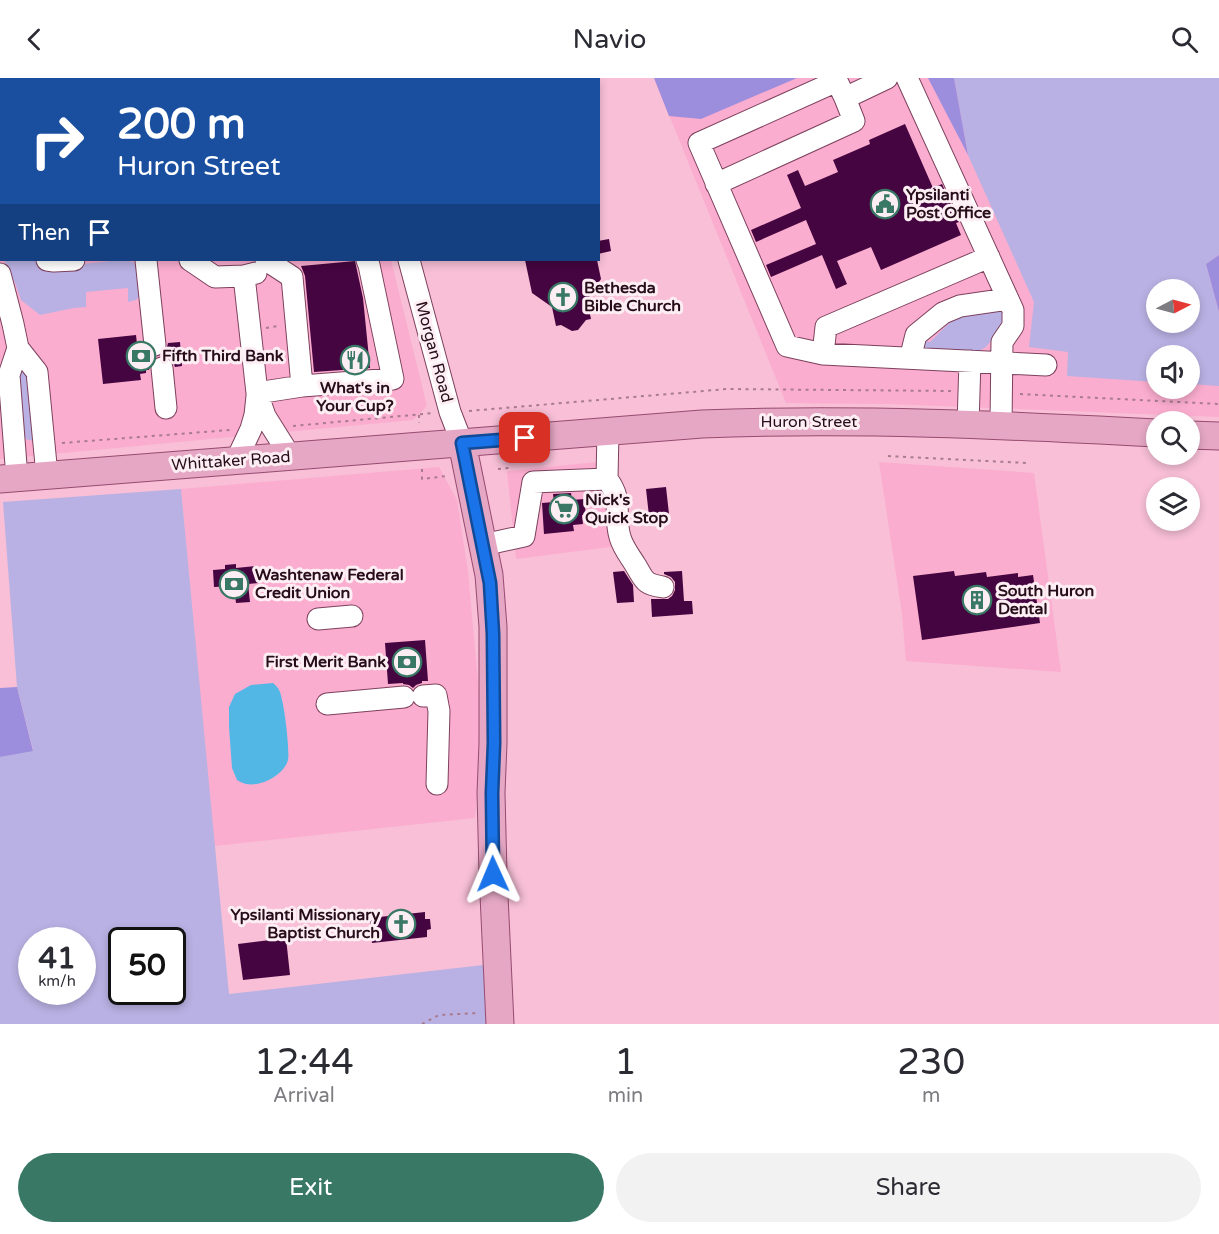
<!DOCTYPE html>
<style>
:root{--surface:#fff;--page:#f2f2f3;--text:#2b2b33;--muted:#7c7c81;--accent:#397865}
body{margin:0;font-family:"Varela Round",sans-serif;background:var(--page);color:var(--text);height:100vh;display:flex;flex-direction:column;font-size:22px;white-space:nowrap}
*{box-sizing:border-box;margin:0}
p{font-size:20px;color:var(--muted)}
.icon{flex:none;width:33px;height:33px;fill:none;stroke:currentColor;stroke-width:2;stroke-linecap:round;stroke-linejoin:round}
.map{position:relative;height:946px;overflow:hidden}
.side{display:flex;flex-direction:column;background:var(--surface);flex:1}
.side>*{flex:none}
.guide{position:absolute;left:0px;top:0px;width:600px;height:183px;box-shadow:0 3px 9px #0003;background:#1a4fa0;color:#fff;overflow:hidden}
.needle{width:39px;rotate:84deg}
.controls{position:absolute;left:1146px;top:201px;display:grid;gap:12px}
.controls a{display:grid;place-items:center;width:54px;height:54px;border-radius:50%;background:var(--surface);box-shadow:0 3px 9px #0003;font-size:30px}
.speed{position:absolute;left:18px;top:849px;display:flex;gap:12px;font-size:30px;font-weight:700;text-align:center}
.speed>*{display:grid;place-content:center;width:78px;height:78px;border-radius:50%;background:var(--surface);box-shadow:0 3px 9px #0003;line-height:1}
.speed small{font-size:15px;font-weight:400}
.speed .limit{border:3px solid #111;border-radius:9px;background:#fff;color:#111}
.pin{position:absolute;display:grid;place-items:center;width:51px;height:51px;color:#fff;margin:-26px;border-radius:12px;box-shadow:0 3px 9px #0006}
.me{position:absolute;width:66px;margin:-33px;rotate:359deg;stroke-linejoin:round;filter:drop-shadow(0 0 4px #0008)}
.turn{display:flex;align-items:center;gap:21px;height:126px;padding:0 18px;font-size:27px}
.turn .icon{width:78px;height:78px;stroke-width:2.5}
.turn b{display:block;font-size:42px;line-height:51px}
.then{display:flex;align-items:center;height:57px;padding:0 18px;background:#0003;gap:12px;font-size:22px}
.eta{display:flex;justify-content:space-evenly;align-items:center;height:102px;text-align:center}
.eta b{font-size:36px;font-weight:600;line-height:42px}
.action{display:flex;gap:12px;margin-top:auto;padding:12px 18px}
.action a{flex:1;height:69px;border-radius:36px;background:var(--accent);color:#fff;font-size:24px;font-weight:600;line-height:69px;text-align:center}
.action a+a{background:var(--page);color:var(--text)}
header{display:flex;justify-content:space-between;align-items:center;height:78px;padding:0 18px;background:var(--surface);font-size:27px;font-weight:600}
.map>svg:first-child{display:block}
.built{fill:#fbadcf;fill-rule:evenodd}
.green{fill:#b9b1e3;fill-rule:evenodd}
.forest{fill:#9d8edd}
.water{fill:#53b7e6}
.building{fill:#450540}
.lines{fill:none;stroke-linecap:round;stroke-linejoin:round}
.minor-casing{stroke:#7d415d;stroke-width:23}
.major-casing{stroke:#964b6f;stroke-width:29}
.path{stroke:#a87b8e;stroke-width:2;stroke-dasharray:3 4.5;stroke-linecap:butt}
.minor{stroke:#fff;stroke-width:21}
.major{stroke:#e5a7c4;stroke-width:27}
.route-casing{stroke:#114b97;stroke-width:15}
.route{stroke:#1a73e8;stroke-width:10}
.labels{text-anchor:middle;dominant-baseline:central;stroke-width:6;stroke-linejoin:round;paint-order:stroke}
.poi-label{font-size:16px;font-weight:bold;fill:#260d19;stroke:#fdeef4;text-anchor:start}
.street-label{font-size:16px;fill:#260d19;stroke:#fdeef4}
</style>
<header><svg class="icon" aria-label="back" viewBox="0 0 24 24"><path d="M15 5l-7 7 7 7"/></svg>Navio<svg class="icon" aria-label="search" viewBox="0 0 24 24"><circle cx="10" cy="10" r="6"/><path d="M15 15l6 6"/></svg></header>
<div class="map">
<svg width="1219" height="946" viewBox="0 0 1219 946">
<rect width="100%" height="100%" fill="#f8bfd7"/>
<path class="built" d="M0 0H299L300 1 2 2V182H391L427 328 413 342 0 381Z
M654 0H1219V339L888 326 786 325ZM1156 212H1190V244H1156ZM1156 278H1190V310H1156Z
M617 382 626 467 516 481 507 393Z
M879 384 1034 395 1061 594 906 583 902 536Z
M439 389 457 422 468 493 482 648 475 740 214 768 181 411Z"/>
<path class="green" d="M954 0H1219V177L1206 186 1219 234V308L1190 306V278H1156V304L1067 298 1068 274 1029 269 1034 224 968 77ZM1156 212H1190V244H1156Z
M4 182H38L53 189 121 182 133 184 139 189 140 218 136 222 128 224V210L86 214V229L74 230 40 237 21 222 15 205Z
M1004 229 1009 241 986 269 979 273 926 271 922 267V262L930 264 950 244 961 238Z
M24 291 29 293 35 361C30 364 27 362 23 358L17 294Z
M181 411 229 916 492 886 494 946H0V679L33 672 17 609 3 424ZM32 862H82V914H32ZM122 862H172V914H122Z"/>
<path class="forest" d="M654 0H797L701 41 669 38Z
M928 0H954L968 77Z
M1219 177V234L1206 186Z
M17 609 33 673 0 679V610Z"/>
<path class="water" d="M273 605C275 607 278 609 279 612 284 621 290 672 288 682 284 697 261 709 246 706 243 705 240 704 237 702L232 690 229 649V629L235 616 251 607Z"/>
<path class="building" d="M905 46 933 110 942 106 959 144 956 145 961 157 881 192 871 169 837 183 847 206 836 211 822 177 771 199 766 187 816 166 806 142 756 164 751 152 801 130 787 97 798 92 805 108 838 94 833 82 870 66 869 62Z
M609 161 611 173 598 176V163Z
M525 182H597L601 201 587 222 591 241 586 242 578 252 572 253 561 247 556 248 552 229 532 215Z
M355 183 363 220 370 290 314 294 305 198 301 188Z
M136 257 137 266 142 265 145 275 149 278 155 280 151 284 149 292H146V295L140 296 141 302 103 306 98 261Z
M180 264 182 288 175 289 172 282 168 279 162 277 166 273 168 265Z
M666 409 669 436 649 438 646 411Z
M571 415 572 422 584 421 586 437H582L583 446 573 447 574 453 544 456 542 425 554 424 553 416Z
M236 486V490L257 488 258 505 248 506 250 524 236 525 234 508 214 509 213 492 225 491V487Z
M624 493 633 507 634 524 617 525 613 494Z
M682 493 684 523H692L693 536 652 539 651 521H668L672 518 675 512V504L671 499 664 496V494Z
M954 493 955 498 986 494 987 499 1018 495V499L1033 497 1040 545 922 562 913 498Z
M425 562 428 603H422V605L416 607 413 610 409 607 403 606V605L388 606 385 565Z
M425 834V841H430L431 851 427 852V859L372 865 370 840Z
M286 860 290 897 243 902 238 866Z"/>
<g class="lines">
<g class="minor-casing">
<path id="minor" d="M322 0 323 2
M907 0 1013 232V248L1002 264 1001 347
M0 25H2
M716 106 854 43 845 20
M0 113 2 112
M989 179 826 249 823 276 1046 287
M47 182 54 183 74 182
M146 182 155 267
M190 182 215 199 244 198 256 195
M266 182 292 199 302 308
M409 182 450 334 462 365
M0 196 13 246 18 270 9 297 17 400
M244 198 257 315 302 308 393 301 369 187 367 182
M18 270 37 294 47 397
M823 276 787 268 699 65 837 3 845 20 887 0
M912 280V273L916 257 943 235 960 228 1008 221
M162 290 166 330
M257 315 265 338 290 378
M968 346 970 283
M236 383 251 351 255 337 257 318
M607 401C624 423 613 436 620 459 623 470 630 478 636 488 645 503 644 506 663 509
M483 467 524 458 533 404 607 401 608 353
M318 541 352 538
M423 618 436 617 439 633 437 706
M327 626 404 619"/>
</g>
<g class="major-casing">
<path id="major" d="M1190 357 1219 358
M462 365 489 497 493 549V665L491 715 493 796 500 946
M0 401 702 346C854 340 1005 347 1156 355"/>
</g>
<path class="path" d="M266 250 278 248
M1020 316 1219 326
M469 333 727 311 951 313
M419 337V345
M293 348 434 335
M62 365 230 352
M888 378 1027 385
M422 391V401L447 398
M498 391 509 390
M422 946 439 937 479 935"/>
<use href="#minor" class="minor"/>
<use href="#major" class="major"/>
</g>
<g class="lines">
<g class="route-casing">
<path id="route" d="M493 796 492 715 494 665 493 556 490 505 462 365 525 360"/>
</g>
<use href="#route" class="route"/>
</g>
<defs>
<g id="civic-ring" transform="scale(1.5)"><circle r="9.5" fill="#fdeef4" stroke="#397865" stroke-width="1.5"/><path d="M-.6-6.5H3V-4.5H.6V-3L4-1V1h2V6H-6V1h2V-1L-.6-3ZM-1.2 2.5V6h2.4V2.5Z" fill="#397865"/></g>
<g id="church-ring" transform="scale(1.5)"><circle r="9.5" fill="#fdeef4" stroke="#397865" stroke-width="1.5"/><path d="M-1.2-6h2.4v3.5h3.3v2.4h-3.3V6h-2.4V-.1h-3.3v-2.4h3.3Z" fill="#397865"/></g>
<g id="bank-ring" transform="scale(1.5)"><circle r="9.5" fill="#fdeef4" stroke="#397865" stroke-width="1.5"/><path d="M-6-4H6V4H-6ZM0-2.3a2.3 2.3 0 1 0 0 4.6a2.3 2.3 0 1 0 0-4.6Z" fill="#397865"/></g>
<g id="restaurant-ring" transform="scale(1.5)"><circle r="9.5" fill="#fdeef4" stroke="#397865" stroke-width="1.5"/><path d="M-5-6h1v4h1v-4h1v4h1v-4h1v5L-1.5 .5V6h-2V.5L-5-1ZM5-6V6H3V1.5H1.5Q1.5-4 5-6Z" fill="#397865"/></g>
<g id="supermarket-ring" transform="scale(1.5)"><circle r="9.5" fill="#fdeef4" stroke="#397865" stroke-width="1.5"/><path d="M-6-5.5h2.5l.6 2H6L4.5 2H-2.5L-4.4-4H-6ZM-1.5 3.2a1.3 1.3 0 1 0 .1 0ZM3 3.2a1.3 1.3 0 1 0 .1 0Z" fill="#397865"/></g>
<g id="building-ring" transform="scale(1.5)"><circle r="9.5" fill="#fdeef4" stroke="#397865" stroke-width="1.5"/><path d="M-4-6H4V6H1V3H-1V6H-4ZM-2.5-4.3h1.7v1.8h-1.7ZM.8-4.3h1.7v1.8H.8ZM-2.5-1h1.7V.8h-1.7ZM.8-1h1.7V.8H.8Z" fill="#397865"/></g>
</defs>
<g fill-rule="evenodd">
<use href="#civic-ring" x="885" y="126"/>
<use href="#church-ring" x="563" y="219"/>
<use href="#bank-ring" x="141" y="278"/>
<use href="#restaurant-ring" x="355" y="282"/>
<use href="#supermarket-ring" x="564" y="431"/>
<use href="#bank-ring" x="234" y="506"/>
<use href="#building-ring" x="977" y="522"/>
<use href="#bank-ring" x="407" y="584"/>
<use href="#church-ring" x="401" y="846"/>
</g>
<g class="labels">
<g class="poi-label">
<text x="906" y="117">Ypsilanti<tspan x="906" dy="18">Post Office</tspan></text>
<text x="584" y="210">Bethesda<tspan x="584" dy="18">Bible Church</tspan></text>
<text x="162" y="278">Fifth Third Bank</text>
<text x="355" y="310" text-anchor="middle">What's in<tspan x="355" dy="18">Your Cup?</tspan></text>
<text x="585" y="422">Nick's<tspan x="585" dy="18">Quick Stop</tspan></text>
<text x="255" y="497">Washtenaw Federal<tspan x="255" dy="18">Credit Union</tspan></text>
<text x="998" y="513">South Huron<tspan x="998" dy="18">Dental</tspan></text>
<text x="386" y="584" text-anchor="end">First Merit Bank</text>
<text x="380" y="837" text-anchor="end">Ypsilanti Missionary<tspan x="380" dy="18">Baptist Church</tspan></text>
</g>
<g class="street-label">
<text transform="translate(434 274) rotate(75)">Morgan Road</text>
<text x="809" y="344">Huron Street</text>
<text transform="translate(231 383) rotate(-4)">Whittaker Road</text>
</g>
</g>
</svg>
<div class="controls">
<a><svg class="needle" viewBox="-14 -14 28 28"><path d="M0-13l5 13h-10z" fill="#e53935"/><path d="M0 13l5-13h-10z" fill="#7c7c81"/></svg></a>
<a><svg class="icon" aria-label="sound" viewBox="0 0 24 24"><path d="M4 9h4l5-4v14l-5-4H4zM17 9q2 3 0 6"/></svg></a>
<a><svg class="icon" aria-label="search" viewBox="0 0 24 24"><circle cx="10" cy="10" r="6"/><path d="M15 15l6 6"/></svg></a>
<a><svg class="icon" aria-label="layers" viewBox="0 0 24 24"><path d="M12 4l9 5-9 5-9-5zM3 14l9 5 9-5"/></svg></a>
</div>
<div class="speed"><div>41<small>km/h</small></div><div class="limit">50</div></div>
<div class="pin" style="left:525px;top:360px;background:#d93025"><svg class="icon" aria-label="arrive" viewBox="0 0 24 24"><path d="M6 21V4h12l-3 4 3 4H6"/></svg></div>
<svg class="me" style="left:493px;top:796px" viewBox="-20 -20 40 40"><path d="M0-17L14 15 0 8-14 15z" fill="#1a73e8" stroke="#fff" stroke-width="4"/></svg>
<div class="guide">
<div class="turn"><svg class="icon" aria-label="right" viewBox="0 0 24 24"><path d="M7 20v-9h11M14 6l5 5-5 5"/></svg><div><b>200 m</b>Huron Street</div></div>
<div class="then">Then<svg class="icon" aria-label="arrive" viewBox="0 0 24 24"><path d="M6 21V4h12l-3 4 3 4H6"/></svg></div>
</div>
</div>
<section class="side">
<div class="eta">
<div><b>12:44</b><p>Arrival</p></div>
<div><b>1</b><p>min</p></div>
<div><b>230</b><p>m</p></div>
</div>
<div class="action"><a>Exit</a><a>Share</a></div>
</section>
